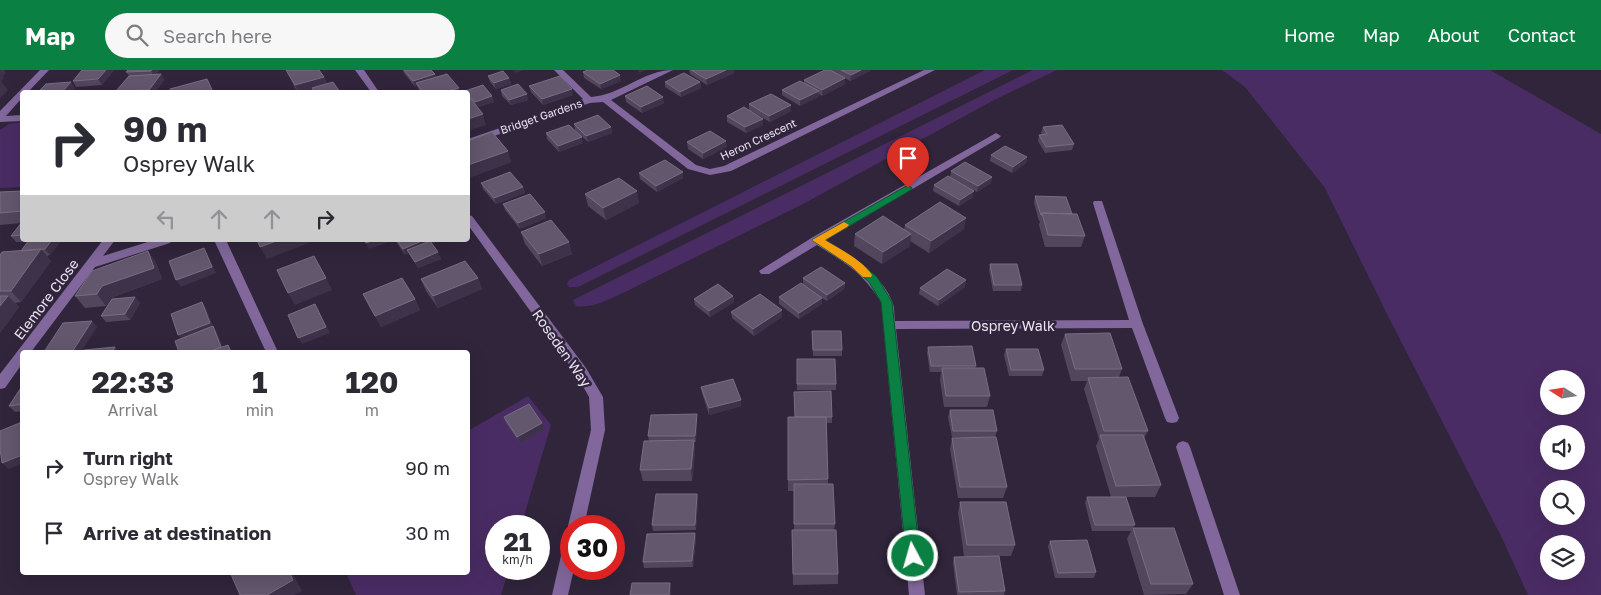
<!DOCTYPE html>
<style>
:root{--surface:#fff;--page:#f7f7f7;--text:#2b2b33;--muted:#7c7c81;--accent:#0b8043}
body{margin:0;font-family:"Golos Text",sans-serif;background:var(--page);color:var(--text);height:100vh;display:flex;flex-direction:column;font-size:19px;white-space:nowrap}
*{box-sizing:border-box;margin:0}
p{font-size:16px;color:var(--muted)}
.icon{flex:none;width:28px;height:28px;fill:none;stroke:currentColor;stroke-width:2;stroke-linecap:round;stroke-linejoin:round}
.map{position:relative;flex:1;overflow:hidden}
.details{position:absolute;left:20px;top:280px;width:450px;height:225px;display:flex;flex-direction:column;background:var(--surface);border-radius:5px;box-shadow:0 5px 20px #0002}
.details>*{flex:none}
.top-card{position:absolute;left:20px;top:20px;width:450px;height:152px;border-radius:5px;box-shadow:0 5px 20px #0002;background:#fff;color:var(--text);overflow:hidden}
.needle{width:32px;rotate:282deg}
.tools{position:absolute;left:1540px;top:300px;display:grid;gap:10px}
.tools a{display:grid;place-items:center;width:45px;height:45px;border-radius:50%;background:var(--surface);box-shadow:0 5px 20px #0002;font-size:25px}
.speed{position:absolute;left:485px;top:445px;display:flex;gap:10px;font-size:25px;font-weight:700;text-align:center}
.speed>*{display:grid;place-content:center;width:65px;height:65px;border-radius:50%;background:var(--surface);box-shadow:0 5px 20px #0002;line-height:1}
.speed small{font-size:12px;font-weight:400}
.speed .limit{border:8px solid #d22;background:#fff;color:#111}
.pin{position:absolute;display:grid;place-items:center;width:42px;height:42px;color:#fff;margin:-51px -21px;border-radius:50% 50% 50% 0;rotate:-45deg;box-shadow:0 0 5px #0007}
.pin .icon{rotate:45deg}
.me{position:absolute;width:55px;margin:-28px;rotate:354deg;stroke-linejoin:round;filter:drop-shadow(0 0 4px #0008)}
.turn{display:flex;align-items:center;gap:18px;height:105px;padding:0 20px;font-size:22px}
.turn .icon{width:65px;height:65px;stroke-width:2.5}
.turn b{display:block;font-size:35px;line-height:42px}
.lanes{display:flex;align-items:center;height:48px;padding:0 20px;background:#0003;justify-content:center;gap:25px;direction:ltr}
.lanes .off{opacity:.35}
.eta{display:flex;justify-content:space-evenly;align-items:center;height:85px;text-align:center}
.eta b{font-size:30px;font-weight:700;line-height:35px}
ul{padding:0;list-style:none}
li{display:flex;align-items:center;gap:15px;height:65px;padding:0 20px}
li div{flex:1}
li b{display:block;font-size:19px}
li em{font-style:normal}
header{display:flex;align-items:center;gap:30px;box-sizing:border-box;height:70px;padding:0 25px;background:var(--accent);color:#fff}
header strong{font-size:24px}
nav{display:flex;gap:28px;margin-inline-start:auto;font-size:18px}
.search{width:350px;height:45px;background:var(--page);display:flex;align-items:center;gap:12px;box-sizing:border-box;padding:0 18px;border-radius:28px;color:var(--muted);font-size:19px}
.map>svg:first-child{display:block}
.green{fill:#4a2c64;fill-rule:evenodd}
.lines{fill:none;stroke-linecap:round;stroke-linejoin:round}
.minor{fill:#81679b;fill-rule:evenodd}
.wall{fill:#52465d}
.shaded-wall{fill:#3d3249}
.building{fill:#62576d;stroke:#786d82}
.route{fill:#0b8043;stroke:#07532c}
.slow{fill:#f59e0b}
.labels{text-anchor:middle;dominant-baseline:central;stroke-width:5;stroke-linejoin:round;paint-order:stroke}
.far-street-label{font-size:11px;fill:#ebe4f3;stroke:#30253b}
.street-label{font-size:14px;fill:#ebe4f3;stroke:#30253b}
</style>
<header>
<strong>Map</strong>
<div class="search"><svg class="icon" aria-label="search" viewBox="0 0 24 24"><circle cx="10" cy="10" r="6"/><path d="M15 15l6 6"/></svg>Search here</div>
<nav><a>Home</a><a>Map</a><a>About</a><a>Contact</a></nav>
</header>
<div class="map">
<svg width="1601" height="525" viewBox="0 0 1601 525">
<rect width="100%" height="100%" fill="#30253b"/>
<path class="green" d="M985 0H1013L578 217H569L567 214 569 210Z
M1033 0H1057L996 29 803 134 627 221C612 228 593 239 576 236L573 230Z
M1222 0H1490L1601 64V525H1528L1502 468 1389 248 1325 118 1245 17ZM1549 309H1576V336H1549ZM1549 364H1576V391H1549ZM1549 419H1576V446H1549ZM1549 474H1576V501H1549Z
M22 52V117L0 118V60L9 54Z
M528 326 551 355 521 456H496V499H509L501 525H356L346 503 468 502V361Z"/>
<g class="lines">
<path class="minor" d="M40 0H49L28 22H22V28L6 46 22 45V51L0 52V41Z
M355 0H364L379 22H371Z
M554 0H563L591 27C621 25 644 0 673 0L611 30 696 95 710 99 724 96 924 0H935L731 101 710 105 688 99 603 32 590 33 468 75V69L583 29Z
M996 63 1001 66 999 68 826 170C851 186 880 202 892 231 895 237 894 244 895 251L1129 250 1093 133 1094 131H1102L1143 254 1179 348 1177 352 1172 353 1167 352 1165 348 1132 258 896 259 925 525H909L881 232C862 202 847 194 817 175L769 204H761L759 201 813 167Z
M468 145 472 146 586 298 603 327 605 360 584 456H571V461L568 456 591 360 589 327 576 304 468 155Z
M103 170H115L103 186 154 170H172L170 173 95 197 31 282H22V294L5 318 0 319V304Z
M214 170H226L278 282H266Z
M1183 371 1188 373 1190 377 1240 525H1224L1176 377 1178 373Z
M571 470V499H574L568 525H552L563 477 566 472Z"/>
</g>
<path class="wall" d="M114 0 102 15 76 17 73 11Z
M159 0 156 5 161 4 164 10 155 22H117L116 21 129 6 126 2Z
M286 0 324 7 327 14 340 22H297Z
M403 0H431L435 4 436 7 460 22H420L417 16 415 17 404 3Z
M689 0H734V3L707 15 690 4Z
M832 0H870V1L850 11 845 8V14L822 26 819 24 818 27 800 36 782 25V20L804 13V10L832 1Z
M583 2 621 11 601 19 584 8Z
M488 6 509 8 511 14 496 19 490 12Z
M665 12H700L701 18 681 27 665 17Z
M529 16 573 25 543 35 531 22Z
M501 20 528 30 511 35 502 26Z
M465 21 492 26 494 32 477 37 486 55 468 27V22H466Z
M625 26 664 33 642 43 626 32Z
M749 34 791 35V41L770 52 749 40Z
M727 46 763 55 746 63 727 52Z
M574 54 611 57 612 63 588 72 575 60Z
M1043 57 1074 74 1072 80 1045 83 1038 71 1039 65 1042 64 1041 63Z
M546 63 583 73 559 82 547 69Z
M468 71 511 92 471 107 468 102Z
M687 72 727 77 703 89 688 79Z
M991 85 1027 87 1026 93 1012 103 990 91Z
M951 101 992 107 991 113 977 122 950 107Z
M683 102V108L657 122 640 109 639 103Z
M481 113 523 117 525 123 496 134 483 119Z
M934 115 973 127 959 136 933 121Z
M22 121V170H60L61 171 50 185 47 186 51 191 21 232 15 233 19 237 0 263V185L21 181 28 172H16L11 166 21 153 0 155V122Z
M585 124 639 133 606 150 588 136Z
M1035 126 1072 144 1085 166 1081 177H1045L1039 155 1040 151H1039L1034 133Z
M503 134 546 148 520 159 505 140Z
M905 155 964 159 929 183 910 171V176L882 194 854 176 855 164 904 160Z
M521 162 569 172 572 184 542 196 525 174Z
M395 170H434L435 173 432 174 441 189 418 198 409 183 405 185Z
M148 181 156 193 162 209 111 228 106 236 85 238 75 226Z
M990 194 1022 215 1021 221H993L989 200Z
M478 208 482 219 438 238 426 221 421 209Z
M803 208 845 213 844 219 827 231 822 228V234L799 249 779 234V227L803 214Z
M965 217 938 236 919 224 920 218Z
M363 224 415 229 420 240 381 257Z
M733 226 734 232 710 247 695 235 694 229Z
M135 227 140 233 130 250 106 252 101 246Z
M731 242 782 247 754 266 732 248Z
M1065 264 1122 299 1119 307 1148 361 1144 368 1161 415 1155 427H1126L1135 455 1133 458 1193 514 1186 524 1144 525 1127 469 1131 461H1092L1085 433 1087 427H1111L1096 376 1099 369 1084 319 1087 311H1071L1061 275Z
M812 267 842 280V286H813Z
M928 277 976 296 975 298 990 326 987 337H944L940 310 941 302H930L927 283Z
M1006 279 1044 300 1042 306H1009L1004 285Z
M797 289 836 314V320H797Z
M22 316V341L15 342 9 336Z
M701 317 741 330V336L709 345 702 323Z
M950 340 997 361 995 367H952L948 347Z
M697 344V350L696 372H694L695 382 692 411H643L640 400 649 371 648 366Z
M504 347 545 359 520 373 506 353Z
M788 347H832V353H827L828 414 835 454 834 460 838 504V514L793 515 792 460H794V421H788Z
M952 368 1007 417 1003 428H958L950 379Z
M697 424 698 430 696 460 653 461 652 455Z
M960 432 1015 475 1011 486H964L958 443Z
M695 463 696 469 693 497 644 498 643 492Z
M1050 471 1096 502 1094 508H1055L1048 476Z
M954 487 1005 521 1004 525H957L953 493Z"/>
<path class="shaded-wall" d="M0 0H4L6 3 3 6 4 8 1 11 8 20 0 28Z
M106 0H114L102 15 98 9Z
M152 0H159L154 7 151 1Z
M514 0H523L515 3Z
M638 0H646L639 3Z
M726 0H734V3L707 15 706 9Z
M861 0H870V1L850 11 851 5Z
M161 4 164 10 155 22H151L149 20Z
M435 4 437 10 416 13 417 16 415 17 413 11Z
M620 5 621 11 601 19 600 14Z
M324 7 328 18H312L314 22H298L295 15Z
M509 8 511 14 496 19 494 13Z
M845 8V14L822 26V20Z
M71 12 75 18 71 22H62Z
M700 12 701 18 681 27 680 22Z
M459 18 460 22H444Z
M572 19 573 25 543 35 542 29Z
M819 21 818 27 800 36V30Z
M527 24 528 30 511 35 509 30Z
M492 26 494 32 476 38 475 32Z
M663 27 664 33 642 43 641 37Z
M791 35V41L770 52 769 46Z
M483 44 486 55 468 61V49Z
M763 49V55L746 63 745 57Z
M611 57 612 63 588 72 586 66Z
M582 67 583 73 559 82 558 76Z
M726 71 727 77 703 89V83Z
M508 81 511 92 471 107 468 95Z
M1027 87 1026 93 1012 103 1013 97Z
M683 102V108L657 122 656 116Z
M992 107 991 113 977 122 978 116Z
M523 117 525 123 496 134 494 128Z
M637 121 639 133 606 150 603 138Z
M974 121 973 127 959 136 960 130Z
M545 142 546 148 520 159 518 153Z
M966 148 964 159 929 183 931 171Z
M911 164 910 176 882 194 883 182Z
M52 170H60L61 171 50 185 45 179Z
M279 170H307L309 173 267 189 260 177Z
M374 170H388L389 172 369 179 366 173Z
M424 170H434L435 173 409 183 407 180 409 183 405 185 403 179Z
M569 172 572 184 542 196 539 184Z
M204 178 208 185 216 203 181 217 176 210Z
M41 179 51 191 21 232 11 221Z
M148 181 156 193 162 209 111 228 106 236 97 224 102 216Z
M438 182 441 189 418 198 415 192Z
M326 208 332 220 295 235 288 223Z
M478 208 482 219 438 238 433 226Z
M966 210 965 217 938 236 939 230Z
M845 213 844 219 827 231V225Z
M8 226 19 237 0 263V236Z
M733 226 734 232 710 247 709 241Z
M135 227 140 233 130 250 125 244Z
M822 228V234L799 249V243Z
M415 229 420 240 381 257 375 246Z
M202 232 206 238 213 256 217 262 225 282H211L183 271 178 265Z
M315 234 330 263 302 274 298 268Z
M782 240V247L754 266 753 259Z
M92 251 97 257 81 282H72Z
M115 277 119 282H112Z
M741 330V336L709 345V338Z
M697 344V350L696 372 695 366Z
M542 353 545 359 520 373 517 367Z
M694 370 695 382 692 411 691 399Z
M22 385V394L9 399 2 393Z
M697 424 698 430 696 460 695 455Z
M695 463 696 469 693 497 692 491Z
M289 502H292L302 521 294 525H267Z
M670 513 671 518V525H669Z"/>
<path class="building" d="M82 0H106L98 9 73 11Z
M128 0H152L151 1 126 2Z
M286 0H319L324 7 295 15Z
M404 0H431L435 4 413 11Z
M588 0H613L620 5 600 14 583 2Z
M691 0H726L706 9Z
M825 0H830L845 8 822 20 804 10Z
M841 0H861L851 5Z
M503 1 509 8 494 13 488 6Z
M684 3 700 12 680 22 665 12Z
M161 4 149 20 116 21 129 6Z
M447 4 459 18 444 22H423L416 13Z
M560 6 572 19 542 29 529 16Z
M207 9 213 22H171L170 19Z
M800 11 819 21 800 30 782 20Z
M71 12 62 22H38L46 14Z
M333 12 340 22H315L312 18Z
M518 14 527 24 509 30 501 20Z
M483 15 492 26 475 32 465 21Z
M647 16 663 27 641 37 625 26Z
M771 24 791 35 769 46 749 34Z
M471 29 483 44 468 49V30Z
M744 37 763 49 745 57 727 46Z
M598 45 611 57 586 66 574 54Z
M569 55 582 67 558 76 546 63Z
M1062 55 1074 74 1046 77 1039 65 1047 64 1043 57Z
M710 61 726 71 703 83 687 72Z
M492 62 508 81 468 95V71Z
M1005 76 1027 87 1013 97 991 85Z
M665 90 683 102 656 116 639 103Z
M965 92 992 107 978 116 951 101Z
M510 102 523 117 494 128 481 113Z
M948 106 974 121 960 130 934 115Z
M619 108 637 121 603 138 585 124Z
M22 121V141L0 143V122Z
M530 124 545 142 518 153 503 134Z
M1035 126 1066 127 1072 144 1042 143V145H1041Z
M940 132 966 148 931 171 905 155Z
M1042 143 1077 144 1085 166 1048 165Z
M883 146 911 164 883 182 855 164Z
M551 150 569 172 539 184 521 162Z
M22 152V165L11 166Z
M29 170H52L45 179 21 181Z
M257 170H279L260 177Z
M364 170H374L366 173Z
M397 170H424L403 179Z
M430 171 438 182 415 192 407 180Z
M204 178 212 197 176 210 169 191Z
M41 179 11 221H0V185L2 182Z
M148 181 154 198 102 216 97 224 75 226 92 201Z
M314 186 326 208 288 223 277 200Z
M465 191 478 208 433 226 421 209Z
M990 194H1017L1022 215H994Z
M821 197 845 213 827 225 803 208Z
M947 199 966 210 939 230 920 218Z
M402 208 415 229 375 246 363 224Z
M801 213 822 228 799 243 779 227Z
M718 214 733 226 709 241 694 229Z
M760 224 782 240 753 259 731 242Z
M0 226H8L0 236Z
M135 227 125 244 101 246 112 229Z
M202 232 210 253 178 265 171 244Z
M315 234 326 257 298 268 288 245Z
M92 251 72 282H44L63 253Z
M213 256 221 277 208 282H179L175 271Z
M812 261H841L842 280H813Z
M1110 263 1122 299H1075L1065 264Z
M228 275 231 282H208Z
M972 276 976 296H931L928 277Z
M115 277 112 282H82L84 280Z
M1006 279H1038L1044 300H1011Z
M797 289H835L836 314H797Z
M942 298H984L990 326H946Z
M1128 307 1148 361H1104L1088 308Z
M733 309 741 330 709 338 701 317Z
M22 316V334L9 336Z
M831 321 832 347H795L794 322Z
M529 334 542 353 517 367 504 347Z
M950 340H993L997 361H953Z
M697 344 695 366H648L651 345Z
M788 347H826L828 409 788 410Z
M22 352V385L2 393 0 379V361Z
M1100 365H1143L1161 415 1116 416Z
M996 367 1007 417H960L952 368Z
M694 370 691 399 640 400 644 371Z
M794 414H833L835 454H794Z
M656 424H697L695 455H652Z
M1087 427H1126L1135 455H1095Z
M960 432H1006L1015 475H967Z
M1133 458H1174L1193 514H1151Z
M792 460H836L838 504H793Z
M695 463 692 491 643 492 647 464Z
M1087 470 1096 502 1058 503 1050 471Z
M999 486 1005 521 959 522 954 487Z
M230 502H289L293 510 267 525H240Z
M632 513H670L669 525H630Z"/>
<path class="route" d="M908 115 912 118 911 120 825 170 859 192 877 207 892 232 920 486 918 491 913 493 908 491 906 486 881 232 869 212 851 196 812 170Z"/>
<path class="slow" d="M844 152 849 155 847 157 825 170C841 180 861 189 872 205L871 207H863L851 196 812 170Z"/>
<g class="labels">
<g class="far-street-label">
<text transform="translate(541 46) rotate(-19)">Bridget Gardens</text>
<text transform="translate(758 69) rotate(-25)">Heron Crescent</text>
</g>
<g class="street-label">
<text transform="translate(46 229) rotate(-53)">Elemore Close</text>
<text x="1013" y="255">Osprey Walk</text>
<text transform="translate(562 278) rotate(55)">Roseden Way</text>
</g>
</g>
</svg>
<div class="tools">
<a><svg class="needle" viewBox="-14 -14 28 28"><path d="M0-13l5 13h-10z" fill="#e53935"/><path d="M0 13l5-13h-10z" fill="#7c7c81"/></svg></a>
<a><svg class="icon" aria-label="sound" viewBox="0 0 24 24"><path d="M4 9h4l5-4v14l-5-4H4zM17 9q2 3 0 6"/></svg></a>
<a><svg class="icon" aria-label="search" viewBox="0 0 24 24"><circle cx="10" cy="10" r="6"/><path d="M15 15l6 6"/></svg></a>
<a><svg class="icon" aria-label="layers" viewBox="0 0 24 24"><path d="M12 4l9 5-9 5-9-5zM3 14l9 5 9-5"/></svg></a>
</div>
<div class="speed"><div>21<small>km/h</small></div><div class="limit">30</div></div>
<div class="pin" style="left:908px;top:118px;background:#d93025"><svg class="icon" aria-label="arrive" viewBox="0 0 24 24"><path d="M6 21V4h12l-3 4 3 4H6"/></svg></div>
<svg class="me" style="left:913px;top:486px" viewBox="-20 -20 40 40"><circle r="17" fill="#0b8043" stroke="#fff" stroke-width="3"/><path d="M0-11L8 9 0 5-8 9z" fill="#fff"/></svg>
<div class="top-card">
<div class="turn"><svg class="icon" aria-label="right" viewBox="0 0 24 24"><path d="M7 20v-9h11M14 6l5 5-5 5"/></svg><div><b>90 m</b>Osprey Walk</div></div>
<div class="lanes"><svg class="icon off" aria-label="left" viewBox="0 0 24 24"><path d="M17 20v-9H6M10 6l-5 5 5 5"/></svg><svg class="icon off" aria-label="ahead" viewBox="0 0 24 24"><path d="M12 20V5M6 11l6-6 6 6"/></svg><svg class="icon off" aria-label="ahead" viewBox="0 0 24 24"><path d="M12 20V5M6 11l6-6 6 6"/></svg><svg class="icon" aria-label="right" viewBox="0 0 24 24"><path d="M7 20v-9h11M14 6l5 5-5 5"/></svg></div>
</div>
<section class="details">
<div class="eta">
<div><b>22:33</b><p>Arrival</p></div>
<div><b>1</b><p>min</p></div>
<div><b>120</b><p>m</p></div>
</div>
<ul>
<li><svg class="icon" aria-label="right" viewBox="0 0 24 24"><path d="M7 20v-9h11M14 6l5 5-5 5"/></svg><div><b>Turn right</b><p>Osprey Walk</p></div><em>90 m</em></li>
<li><svg class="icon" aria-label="arrive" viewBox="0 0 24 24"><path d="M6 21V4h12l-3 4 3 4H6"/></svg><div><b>Arrive at destination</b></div><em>30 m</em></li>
</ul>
</section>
</div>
